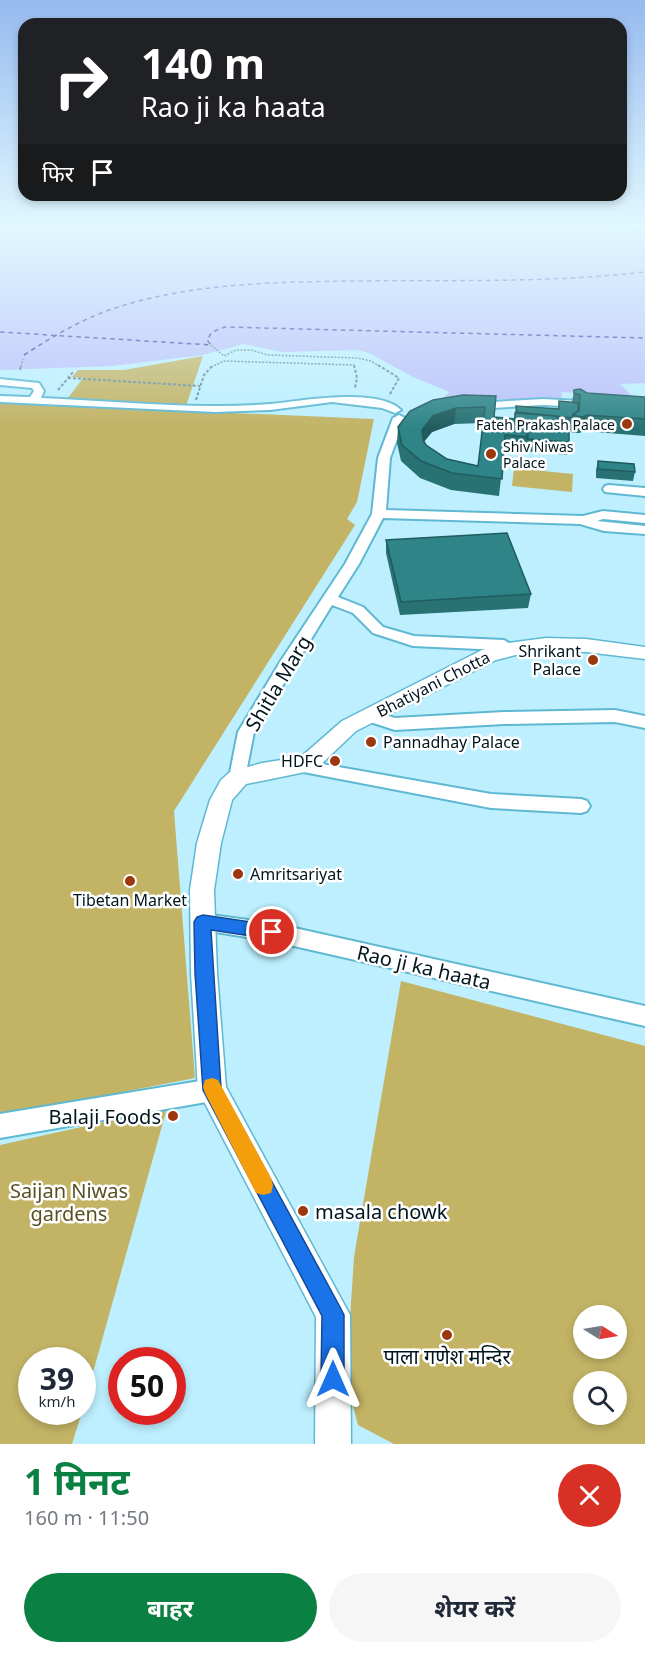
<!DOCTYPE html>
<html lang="hi">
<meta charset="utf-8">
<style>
:root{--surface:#fff;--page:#f6f6f7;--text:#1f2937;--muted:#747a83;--accent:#0b8043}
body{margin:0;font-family:"Noto Sans","Noto Sans Devanagari",sans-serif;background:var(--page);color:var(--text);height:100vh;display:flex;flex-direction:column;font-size:22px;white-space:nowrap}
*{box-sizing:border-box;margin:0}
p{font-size:20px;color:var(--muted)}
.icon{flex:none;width:33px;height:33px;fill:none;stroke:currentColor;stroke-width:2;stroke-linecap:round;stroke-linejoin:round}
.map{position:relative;height:1444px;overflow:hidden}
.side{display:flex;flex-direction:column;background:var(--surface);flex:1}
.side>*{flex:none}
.top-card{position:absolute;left:18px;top:18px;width:609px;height:183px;border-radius:18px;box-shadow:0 3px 9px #0003;background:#202124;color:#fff;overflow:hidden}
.needle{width:39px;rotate:101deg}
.fabs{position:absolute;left:573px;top:1305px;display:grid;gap:12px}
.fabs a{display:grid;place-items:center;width:54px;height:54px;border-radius:50%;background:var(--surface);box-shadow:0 3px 9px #0003;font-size:30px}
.speed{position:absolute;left:18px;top:1347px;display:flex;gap:12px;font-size:30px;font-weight:700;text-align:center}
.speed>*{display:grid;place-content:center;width:78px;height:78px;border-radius:50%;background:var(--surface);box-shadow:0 3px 9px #0003;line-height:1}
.speed small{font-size:15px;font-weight:400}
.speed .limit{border:9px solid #d22;background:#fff;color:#111}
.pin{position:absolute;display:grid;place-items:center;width:51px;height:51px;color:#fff;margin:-26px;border:3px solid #fff;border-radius:50%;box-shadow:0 2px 6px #0007}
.me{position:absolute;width:66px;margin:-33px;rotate:0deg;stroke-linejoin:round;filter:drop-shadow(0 0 4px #0008)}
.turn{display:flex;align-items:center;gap:21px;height:126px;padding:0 24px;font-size:27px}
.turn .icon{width:78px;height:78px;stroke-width:2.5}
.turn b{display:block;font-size:42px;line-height:51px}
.then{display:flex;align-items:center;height:57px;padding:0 24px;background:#0003;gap:12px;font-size:22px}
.round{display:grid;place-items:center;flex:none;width:63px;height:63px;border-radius:32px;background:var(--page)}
.head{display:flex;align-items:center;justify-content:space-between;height:102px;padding:0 24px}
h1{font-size:36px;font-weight:700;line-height:45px;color:var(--accent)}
.action{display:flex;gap:12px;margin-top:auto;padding:12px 24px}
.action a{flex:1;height:69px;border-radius:36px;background:var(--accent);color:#fff;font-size:24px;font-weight:700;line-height:69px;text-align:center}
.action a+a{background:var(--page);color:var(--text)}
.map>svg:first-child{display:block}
.green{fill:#c2b365;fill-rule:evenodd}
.water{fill:#bbc2fa}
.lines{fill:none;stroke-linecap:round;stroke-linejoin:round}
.ferry{stroke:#3f39a2;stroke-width:1.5;stroke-dasharray:4.5 4;stroke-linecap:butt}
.minor-casing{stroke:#5fb8d2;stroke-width:4}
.major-casing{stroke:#5fb8d2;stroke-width:3}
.path-far1{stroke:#698e9a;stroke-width:1.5;stroke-dasharray:2 1.5;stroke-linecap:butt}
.path{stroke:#698e9a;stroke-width:2;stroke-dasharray:3 2;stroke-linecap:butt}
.minor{fill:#fff;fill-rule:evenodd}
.major{fill:#fff;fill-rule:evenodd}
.wall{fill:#287274;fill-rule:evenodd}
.shaded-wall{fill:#205c5e}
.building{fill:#2e8487;stroke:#205c5e;stroke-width:1.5;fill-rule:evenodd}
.route{fill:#1a73e8;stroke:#114b97;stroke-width:1.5}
.slow{fill:#f59e0b}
.poi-dot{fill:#9c370e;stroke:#fff;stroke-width:2}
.labels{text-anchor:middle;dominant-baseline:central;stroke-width:5;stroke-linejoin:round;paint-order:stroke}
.far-poi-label{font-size:14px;fill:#00151d;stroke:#fff;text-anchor:end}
.poi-label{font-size:16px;fill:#00151d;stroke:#fff;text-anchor:end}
.street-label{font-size:16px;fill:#00151d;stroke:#fff}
.near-street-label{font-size:20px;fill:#00151d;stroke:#fff}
.near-poi-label{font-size:20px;fill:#00151d;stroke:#fff;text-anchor:end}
.near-park-label{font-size:20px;fill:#595123;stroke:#fff}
</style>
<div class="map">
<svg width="645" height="1444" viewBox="0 0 645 1444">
<rect width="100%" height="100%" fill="#bdefff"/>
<path class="green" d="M203 356 186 406 65 402 83 378 72 377 78 370H124Z
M0 403 374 419 357 502 347 519 355 525 174 811 195 1078 0 1116Z
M514 468 573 474 572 492 512 486Z
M401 981 645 1046V1444H394L358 1425 346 1379 354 1257ZM584 1316H616V1348H584ZM584 1382H616V1414H584Z
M167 1108 83 1408 82 1360H32V1412H82L72 1444H0V1145Z"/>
<path class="water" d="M0 227H569C595 229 619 231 645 232V383L620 384 632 396 561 392 562 399H495L432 406 450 392 413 377 369 353 357 350 283 352 243 344 203 355 112 366 0 370Z"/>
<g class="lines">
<path class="ferry" d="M0 332 211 345 207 340 212 332 225 327 645 338
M24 355C52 337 80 320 112 309 190 283 274 282 355 281 452 280 548 283 645 272"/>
<g class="minor-casing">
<path id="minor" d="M0 379 39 383 44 391 41 398C117 401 195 410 271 404 301 401 377 387 401 410L395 413 382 408 332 402 270 410 215 412 0 402V396L30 397 34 391 32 388 0 385Z
M543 399 580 401 586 404 580 407 543 405 475 409 469 406 475 403Z
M399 415 405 418 390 458 386 510 583 516 603 511 645 515V523L603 519 597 521 645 526V534L604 531 580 524 383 518 359 564 338 597 363 607 383 627 414 636 504 640 517 648 509 653 501 650 413 646 373 633 353 613 332 605 254 732 244 783 238 785 232 783 229 778 238 732 282 659 345 564 372 514 378 458 393 418Z
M609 485 645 488V496L605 492 603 489 605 486Z
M370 710 395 718 504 712 615 710 645 716V728L615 722 504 724 395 730 364 720 362 716 364 712Z
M299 760 491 794 581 799 587 801 590 806 587 811 581 813 491 808 293 770 290 766 293 762Z
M203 914 272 923 645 1006V1026L272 941 203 930 196 928 193 922 196 916Z
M212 1079 220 1082 223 1090 220 1098 212 1101 0 1138V1114Z"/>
</g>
<g class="major-casing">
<path id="major" d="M546 638 586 639 645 647V659L586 652 546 651 527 652 496 660 356 731 315 770 246 784 232 800 221 843 214 890 217 973 226 1087 350 1315 351 1444H315L316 1317 198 1090 191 973 190 890 197 843 210 800 221 780 230 772 262 763 301 757 342 721 482 650 508 643Z"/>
</g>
<path class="path-far1" d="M211 345 224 356 236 350H251L268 355 357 358 371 361 381 367
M21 367 23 359
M211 367 224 361 354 365V367"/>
<path class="path" d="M354 365 357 378 355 388
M378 365 399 378 389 396
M20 370 21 365
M68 378 200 386
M58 390 74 371
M196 400 204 375 213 365"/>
<use href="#minor" class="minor"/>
<use href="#major" class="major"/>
</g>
<path class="wall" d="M606 227H645V233L606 230Z
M574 390 587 393 645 397V436L583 431 579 433H573L570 430V426L557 425V427L569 442 567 455 525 451V453L504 451 499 496 451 490 420 478 401 461 397 443 398 427 496 396 494 417 514 419 516 406 558 409 559 401 572 402ZM483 423 478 466 447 459 426 445 424 442 432 432 454 424Z
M598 461 635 472 633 481 596 478V470Z
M386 540 531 594 528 608 400 615 386 553Z"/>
<path class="shaded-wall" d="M456 408 454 424 432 432 420 446 422 430 433 416Z
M587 415 583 431 579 433 583 417Z"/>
<path class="building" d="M580 389 587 393 645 397V419L587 415 583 417 576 416 573 414 579 411 580 395 574 393V390Z
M463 395 496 396 494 417 515 419V424L528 425V437L505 435 502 479 452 473 421 461 402 445 398 427 410 411 433 400ZM485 407 478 466 447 459 426 445 423 440 422 430 433 416 456 408Z
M559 401 578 403V411L573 414 572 418 517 412 516 406 559 409Z
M515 413 557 416V427L569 428V442L527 439 528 425 515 424Z
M598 461 634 464 635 472 598 469Z
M507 533 531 594 401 602 386 540Z"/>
<linearGradient id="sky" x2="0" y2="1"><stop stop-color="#96baef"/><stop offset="0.53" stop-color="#e1f8ff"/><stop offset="1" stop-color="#e1f8ff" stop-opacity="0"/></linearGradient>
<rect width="645" height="429" fill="url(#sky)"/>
<path class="route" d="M203 915 272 925 278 927 281 932 278 937 272 939 211 930 221 1088 340 1307 344 1315V1379L341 1387 333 1391 325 1387 321 1379 322 1316 203 1090 195 973 194 922 197 917Z"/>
<path class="slow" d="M212 1078 218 1080 271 1178 273 1185 271 1193 263 1195 256 1193 205 1093 203 1087 205 1080Z"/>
<g class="poi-dot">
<circle cx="627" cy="424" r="6"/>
<circle cx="491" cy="454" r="6"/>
<circle cx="593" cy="660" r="6"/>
<circle cx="371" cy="742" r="6"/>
<circle cx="335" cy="761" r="6"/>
<circle cx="238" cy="874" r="6"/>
<circle cx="130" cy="881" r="6"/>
<circle cx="173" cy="1116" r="6"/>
<circle cx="303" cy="1211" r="6"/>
<circle cx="447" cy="1335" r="6"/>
</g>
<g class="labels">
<g class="far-poi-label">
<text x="615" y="424">Fateh Prakash Palace</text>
<text x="503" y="446" text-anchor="start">Shiv Niwas<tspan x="503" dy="16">Palace</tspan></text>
</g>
<g class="poi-label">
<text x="581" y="651">Shrikant<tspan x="581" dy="18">Palace</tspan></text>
<text x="383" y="742" text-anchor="start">Pannadhay Palace</text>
<text x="323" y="761">HDFC</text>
<text x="250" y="874" text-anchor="start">Amritsariyat</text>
<text x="130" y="900" text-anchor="middle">Tibetan Market</text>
</g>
<g class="street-label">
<text transform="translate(433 684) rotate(-27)">Bhatiyani Chotta</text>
</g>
<g class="near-street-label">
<text transform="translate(278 683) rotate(-59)">Shitla Marg</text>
<text transform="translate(424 967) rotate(13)">Rao ji ka haata</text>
</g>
<g class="near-poi-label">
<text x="161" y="1116">Balaji Foods</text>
<text x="315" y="1211" text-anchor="start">masala chowk</text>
<text x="447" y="1356" text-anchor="middle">पाला गणेश मन्दिर</text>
</g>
<g class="near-park-label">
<text x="69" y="1190">Saijan Niwas<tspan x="69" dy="23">gardens</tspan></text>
</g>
</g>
</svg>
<div class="fabs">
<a><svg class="needle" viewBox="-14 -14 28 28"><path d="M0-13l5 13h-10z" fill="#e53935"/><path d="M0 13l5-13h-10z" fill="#747a83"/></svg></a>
<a><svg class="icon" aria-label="search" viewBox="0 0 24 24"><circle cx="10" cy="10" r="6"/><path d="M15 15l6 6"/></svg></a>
</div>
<div class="speed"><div>39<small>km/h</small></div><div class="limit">50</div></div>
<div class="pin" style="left:272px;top:932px;background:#d93025"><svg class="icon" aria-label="arrive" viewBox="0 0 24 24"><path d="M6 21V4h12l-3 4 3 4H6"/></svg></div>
<svg class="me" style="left:333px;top:1379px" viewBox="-20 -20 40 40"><path d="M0-17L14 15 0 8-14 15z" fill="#1a73e8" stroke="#fff" stroke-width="4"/></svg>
<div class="top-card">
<div class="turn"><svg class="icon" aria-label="right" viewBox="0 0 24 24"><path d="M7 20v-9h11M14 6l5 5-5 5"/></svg><div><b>140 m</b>Rao ji ka haata</div></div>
<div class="then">फिर<svg class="icon" aria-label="arrive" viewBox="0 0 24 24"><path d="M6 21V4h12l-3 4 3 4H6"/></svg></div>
</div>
</div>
<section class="side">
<div class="head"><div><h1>1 मिनट</h1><p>160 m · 11:50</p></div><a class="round" style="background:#d93025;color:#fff"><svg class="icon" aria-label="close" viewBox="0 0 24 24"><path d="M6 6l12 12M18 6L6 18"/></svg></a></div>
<div class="action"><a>बाहर</a><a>शेयर करें</a></div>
</section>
